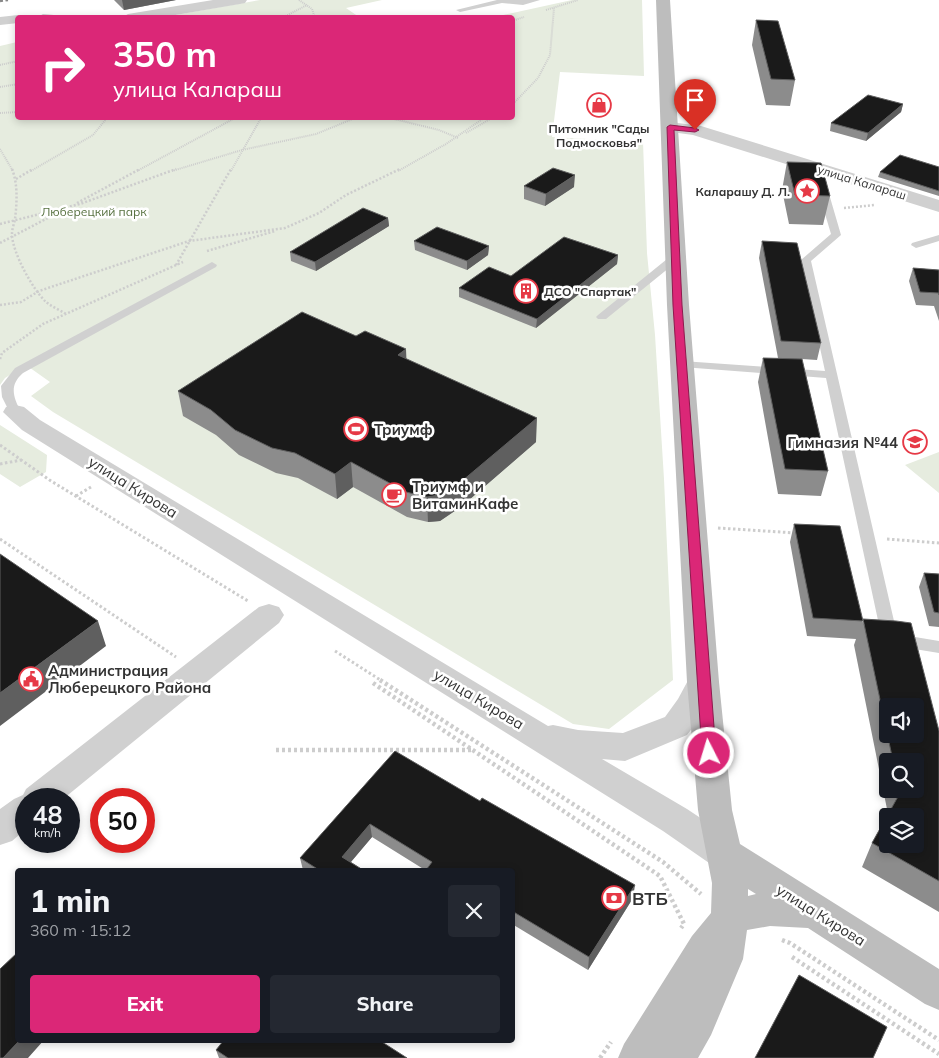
<!DOCTYPE html>
<meta charset="utf-8">
<style>
:root{--surface:#171b24;--page:#242831;--text:#f1f3f6;--muted:#9ea1a6;--accent:#db2777}
body{margin:0;font-family:Mulish,sans-serif;background:var(--page);color:var(--text);height:100vh;display:flex;flex-direction:column;font-size:19px;white-space:nowrap}
*{box-sizing:border-box;margin:0}
p{font-size:16px;color:var(--muted)}
.icon{flex:none;width:28px;height:28px;fill:none;stroke:currentColor;stroke-width:2;stroke-linecap:round;stroke-linejoin:round}
.map{position:relative;flex:1;overflow:hidden}
.details{position:absolute;left:15px;top:868px;width:500px;height:175px;display:flex;flex-direction:column;background:var(--surface);border-radius:5px;box-shadow:0 2px 8px #0003}
.details>*{flex:none}
.banner{position:absolute;left:15px;top:15px;width:500px;height:105px;border-radius:5px;box-shadow:0 2px 8px #0003;background:#db2777;color:#fff;overflow:hidden}
.fabs{position:absolute;left:879px;top:698px;display:grid;gap:10px}
.fabs a{display:grid;place-items:center;width:45px;height:45px;border-radius:5px;background:var(--surface);box-shadow:0 2px 8px #0003;font-size:25px}
.speed{position:absolute;left:15px;top:788px;display:flex;gap:10px;font-size:25px;font-weight:700;text-align:center}
.speed>*{display:grid;place-content:center;width:65px;height:65px;border-radius:50%;background:var(--surface);box-shadow:0 2px 8px #0003;line-height:1}
.speed small{font-size:12px;font-weight:400}
.speed .limit{border:8px solid #d22;background:#fff;color:#111}
.pin{position:absolute;display:grid;place-items:center;width:42px;height:42px;color:#fff;margin:-51px -21px;border-radius:50% 50% 50% 0;rotate:-45deg;box-shadow:0 0 5px #0007}
.pin .icon{rotate:45deg}
.me{position:absolute;width:55px;margin:-28px;rotate:355deg;stroke-linejoin:round;filter:drop-shadow(0 0 4px #0008)}
.turn{display:flex;align-items:center;gap:18px;height:105px;padding:0 15px;font-size:22px}
.turn .icon{width:65px;height:65px;stroke-width:2.5}
.turn b{display:block;font-size:35px;line-height:42px}
.round{display:grid;place-items:center;flex:none;width:52px;height:52px;border-radius:5px;background:var(--page)}
.headline{display:flex;align-items:center;justify-content:space-between;height:85px;padding:0 15px}
h1{font-size:30px;font-weight:800;line-height:38px}
.cta{display:flex;gap:10px;margin-top:auto;padding:10px 15px}
.cta a{flex:1;height:58px;border-radius:5px;background:var(--accent);color:#fff;font-size:20px;font-weight:800;line-height:58px;text-align:center}
.cta a+a{background:var(--page);color:var(--text)}
.map>svg:first-child{display:block}
.green{fill:#e6ecdf}
.lines{fill:none;stroke-linecap:round;stroke-linejoin:round}
.path-far3{stroke:#cdcdcd;stroke-width:2;stroke-dasharray:1 1;stroke-linecap:butt}
.path-far2{stroke:#cdcdcd;stroke-width:2.5;stroke-dasharray:2 2;stroke-linecap:butt}
.path-far1{stroke:#cdcdcd;stroke-width:3;stroke-dasharray:2.5 2.5;stroke-linecap:butt}
.path{stroke:#cdcdcd;stroke-width:4.5;stroke-dasharray:3 3;stroke-linecap:butt}
.lane{fill:#d0d0d0;fill-rule:evenodd}
.street{fill:#d0d0d0;fill-rule:evenodd}
.secondary{fill:#bdbdbd;fill-rule:evenodd}
.rail{stroke:#888;stroke-width:2.5;stroke-dasharray:3 2.5;stroke-linecap:butt}
.wall{fill:#8c8c8c;fill-rule:evenodd}
.shaded-wall{fill:#5f5f5f}
.building{fill:#1a1a1a;stroke:#5f5f5f;fill-rule:evenodd}
.route{fill:#db2777;stroke:#8e194d}
.labels{text-anchor:middle;dominant-baseline:central;stroke-width:5;stroke-linejoin:round;paint-order:stroke}
.far-poi-label{font-size:12px;font-weight:bold;fill:#333;stroke:#fff}
.far-street-label{font-size:12px;fill:#333;stroke:#fff}
.far-park-label{font-size:12px;fill:#56703f;stroke:#fff}
.poi-label{font-size:15px;font-weight:bold;fill:#333;stroke:#fff;text-anchor:start}
.street-label{font-size:15px;fill:#333;stroke:#fff}
.near-poi-label{font-size:18px;font-weight:bold;fill:#333;stroke:#fff;text-anchor:start}
</style>
<div class="map">
<svg width="939" height="1058" viewBox="0 0 939 1058">
<rect width="100%" height="100%" fill="#fff"/>
<path class="green" d="M260 0H382L346 8 359 17H164Z
M572 0H642L644 76 560 72 552 137 643 142 647 253 655 335 664 479 673 680 609 729 573 724 53 412 31 396 50 382 26 365 5 378 0 385V46L17 42 18 118H512V18L494 17Z
M0 425 47 455 46 472 20 487 0 474Z
M939 452V493L905 465Z"/>
<g class="lines">
<path class="path-far3" d="M299 0 312 9 315 18
M546 10 578 0
M282 18 307 5
M512 21 524 17
M0 65 18 61
M0 87 18 84
M512 105 538 78 550 55 554 8
M0 113 18 112
M390 118 439 130 458 138
M466 133 492 118
M0 149 13 171
M31 171 93 135 107 118
M137 171 235 118
M172 171 242 150 316 134 355 118
M231 171 261 118
M398 171 446 144 484 118"/>
<path class="path-far2" d="M12 169C18 184 17 203 15 219 14 224 12 229 12 234 12 252 33 290 46 302 52 307 60 310 66 314
M16 179 33 169
M77 203 140 169
M844 208 875 205
M0 224 80 204 176 169
M0 243 65 209
M207 251 275 231
M176 265 231 169
M0 305 21 302 39 291 189 241 285 228 319 213 346 195 400 169
M0 359 2 353 43 324 183 262"/>
<path class="path-far1" d="M0 445 51 481 248 601
M0 464 21 460
M76 496 91 487
M718 528 796 533
M0 539 176 657
M887 539 939 543
M335 651 382 681"/>
<path class="path" d="M380 680 663 862 701 894
M373 683 660 876 684 924 681 928
M276 750H473
M782 940 790 943 939 1040
M792 957 939 1054
M600 1058 611 1042"/>
<path class="lane" d="M497 0H540L523 5 502 3 460 12 456 10Z
M822 184 827 187 841 235 811 261 897 634 939 641V653L890 645 885 643 882 639 826 378 682 367 676 364 682 361 825 371 801 260 831 234 817 187Z
M939 235V241L916 248 911 245 912 243Z
M676 254 680 255 681 257 680 259 606 319H598L596 317 598 315 672 255Z
M212 262 217 265 216 267 23 373C9 385 13 397 21 412L19 415H11L2 397 1 386 15 368Z"/>
<path class="street" d="M213 0H247L245 3 240 4 158 18H121L128 14Z
M43 14 54 15 56 18H36Z
M18 15 24 18H18V23L0 25V17Z
M670 122 701 126 939 200V212L693 135 664 131 661 127 664 123Z
M15 405 24 407 40 420 548 726 553 725 578 730 623 733 665 717 678 699 692 673 703 670 714 673 719 682 701 717 687 735 625 761 602 759 687 809 738 843 743 854 738 865 725 870 712 865 663 831 22 430 3 412 6 407Z
M269 604 279 607 284 615 279 623 63 799H26V829L12 841 0 845V809L14 799 23 795 26 789 259 607Z"/>
<path class="secondary" d="M656 0H670L689 305 719 682 732 810 740 844 939 969V1010L925 1004 808 928 770 926 747 930 743 959 711 1035 698 1058H618L624 1044 692 936 711 913 712 883 698 810 687 682 667 305ZM748 889 756 894 748 896Z"/>
<path class="rail" d="M0 1 8 0"/>
</g>
<path class="wall" d="M114 0H176L124 10Z
M756 20 795 80 790 106 766 105 752 45Z
M903 104 901 112 866 141 830 131 831 123Z
M787 162 830 196 823 225 789 224 782 190Z
M939 167V196L878 177 880 172Z
M524 186 574 187 545 206 524 199Z
M388 218 389 226 316 271 291 261 290 252Z
M414 241 489 246 488 255 467 270 415 250Z
M762 241 821 343 817 360 802 359 828 471 821 496 778 494 758 382 763 358H778L759 258Z
M618 255 617 264 536 328 459 297V288Z
M913 268 939 270V321L934 306 916 305 909 281Z
M406 359 536 442 462 506 440 521 428 522 407 517 353 487 337 499 298 478 276 473 239 455 216 435 183 416 178 391Z
M794 524 939 731V912L862 867 872 843 888 814 854 645 856 639 807 636 790 542ZM888 761H915V789H888Z
M924 573 939 574V627L929 626 919 587Z
M395 751 633 898 588 970 512 924V870H425L372 837 351 862 363 870H303L300 858Z
M216 1050 407 1058H219Z"/>
<path class="shaded-wall" d="M122 0H176L124 10Z
M903 104 901 112 866 141 868 133Z
M575 175 574 187 545 206 546 194Z
M388 218 389 226 316 271 315 262Z
M489 246 488 255 467 270V261Z
M618 255 617 264 536 328 537 319Z
M406 349 407 373 398 355Z
M537 418 536 442 462 506 440 521 428 522 427 497Z
M351 462 353 487 337 499 335 474Z
M98 621 106 646 0 726V693Z
M370 824 372 837 344 870 342 857Z
M635 885 633 898 588 970 589 957Z
M20 1040H44L28 1058H3Z"/>
<path class="building" d="M756 20 778 21 795 80 771 79Z
M868 95 903 104 868 133 831 123Z
M900 155 939 167V191L880 172Z
M787 162 821 163 830 196 795 195Z
M553 168 575 175 546 194 524 186Z
M363 208 388 218 315 262 290 252Z
M437 227 489 246 467 261 414 241Z
M564 237 618 255 537 319 459 288 489 267 511 276Z
M762 241 797 243 821 343 781 341Z
M913 268 939 270V295V293L920 292Z
M302 312 356 336 365 331 406 349 398 355 537 418 462 481 439 495 427 497 406 492 351 462 335 474 295 453 272 448 235 430 211 410 178 391Z
M763 358 802 359 828 471 785 469Z
M794 524 840 526 863 621 813 618Z
M0 554 98 621 0 693Z
M924 573 939 574V613L934 612Z
M863 619 896 621 911 623 939 731V881L872 843 900 793 899 789H915V761H893ZM888 706H915V734H888ZM888 816H915V844H888Z
M395 751 480 801 482 798 635 885 589 957 512 911V870H426L432 862 370 824 342 857 363 870H319L300 858Z
M18 952V1040H20L3 1058H0V969Z
M799 975 887 1027 873 1058H755Z
M224 1040H379L407 1058H228L216 1050Z"/>
<path class="route" d="M670 125 695 128 699 130 695 132 674 130 682 305 716 753 714 757 709 758 704 757 702 753 673 305 667 127Z"/>
<defs>
<g id="shop-ring" transform="scale(1.25)"><circle r="9.5" fill="#fff" stroke="#e63946" stroke-width="1.5"/><path d="M-5-2.5h2.3a2.7 3.5 0 0 1 5.4 0H5L5.5 6h-11ZM-1.5-2.5h3a1.5 2.3 0 0 0-3 0Z" fill="#e63946"/></g>
<g id="sight-ring" transform="scale(1.25)"><circle r="9.5" fill="#fff" stroke="#e63946" stroke-width="1.5"/><path d="M0-6L1.8-2.2L6-1.7L2.9 1.2L3.7 5.4L0 3.3L-3.7 5.4L-2.9 1.2L-6-1.7L-1.8-2.2Z" fill="#e63946"/></g>
<g id="building-ring" transform="scale(1.25)"><circle r="9.5" fill="#fff" stroke="#e63946" stroke-width="1.5"/><path d="M-4-6H4V6H1V3H-1V6H-4ZM-2.5-4.3h1.7v1.8h-1.7ZM.8-4.3h1.7v1.8H.8ZM-2.5-1h1.7V.8h-1.7ZM.8-1h1.7V.8H.8Z" fill="#e63946"/></g>
<g id="stadium-ring" transform="scale(1.25)"><circle r="9.5" fill="#fff" stroke="#e63946" stroke-width="1.5"/><path d="M0-5a6.5 5 0 1 0 0 10a6.5 5 0 1 0 0-10ZM-3.5-1.8h7v3.6h-7Z" fill="#e63946"/></g>
<g id="school-ring" transform="scale(1.25)"><circle r="9.5" fill="#fff" stroke="#e63946" stroke-width="1.5"/><path d="M0-5L7-2L0 1L-7-2ZM-4 1L0 2.5L4 1V4Q0 6-4 4Z" fill="#e63946"/></g>
<g id="cafe-ring" transform="scale(1.25)"><circle r="9.5" fill="#fff" stroke="#e63946" stroke-width="1.5"/><path d="M-5.5-4.5H6V0H3Q3 3.5 0 3.5H-2.5Q-5.5 3.5-5.5 0ZM3-3.2v2h1.7v-2ZM-6 4.5H4V6H-6Z" fill="#e63946"/></g>
<g id="civic-ring" transform="scale(1.25)"><circle r="9.5" fill="#fff" stroke="#e63946" stroke-width="1.5"/><path d="M-.6-6.5H3V-4.5H.6V-3L4-1V1h2V6H-6V1h2V-1L-.6-3ZM-1.2 2.5V6h2.4V2.5Z" fill="#e63946"/></g>
<g id="bank-ring" transform="scale(1.25)"><circle r="9.5" fill="#fff" stroke="#e63946" stroke-width="1.5"/><path d="M-6-4H6V4H-6ZM0-2.3a2.3 2.3 0 1 0 0 4.6a2.3 2.3 0 1 0 0-4.6Z" fill="#e63946"/></g>
</defs>
<g fill-rule="evenodd">
<use href="#shop-ring" x="599" y="105"/>
<use href="#sight-ring" x="807" y="191"/>
<use href="#building-ring" x="526" y="291"/>
<use href="#stadium-ring" x="356" y="429"/>
<use href="#school-ring" x="915" y="442"/>
<use href="#cafe-ring" x="394" y="495"/>
<use href="#civic-ring" x="31" y="679"/>
<use href="#bank-ring" x="614" y="898"/>
</g>
<g class="labels">
<g class="far-poi-label">
<text x="599" y="128">Питомник "Сады<tspan x="599" dy="14">Подмосковья"</tspan></text>
<text x="790" y="191" text-anchor="end">Каларашу Д. Л.</text>
<text x="544" y="291" text-anchor="start">ДСО "Спартак"</text>
</g>
<g class="far-street-label">
<text transform="translate(862 182) rotate(17)">улица Калараш</text>
</g>
<g class="far-park-label">
<text x="94" y="211">Люберецкий парк</text>
</g>
<g class="poi-label">
<text x="374" y="429">Триумф</text>
<text x="898" y="442" text-anchor="end">Гимназия №44</text>
<text x="412" y="486">Триумф и<tspan x="412" dy="17">ВитаминКафе</tspan></text>
<text x="48" y="670">Администрация<tspan x="48" dy="17">Люберецкого Района</tspan></text>
</g>
<g class="street-label">
<text transform="translate(133 487) rotate(32)">улица Кирова</text>
<text transform="translate(479 699) rotate(31)">улица Кирова</text>
<text transform="translate(821 915) rotate(32)">улица Кирова</text>
</g>
<g class="near-poi-label">
<text x="632" y="898">ВТБ</text>
</g>
</g>
</svg>
<div class="fabs">
<a><svg class="icon" aria-label="sound" viewBox="0 0 24 24"><path d="M4 9h4l5-4v14l-5-4H4zM17 9q2 3 0 6"/></svg></a>
<a><svg class="icon" aria-label="search" viewBox="0 0 24 24"><circle cx="10" cy="10" r="6"/><path d="M15 15l6 6"/></svg></a>
<a><svg class="icon" aria-label="layers" viewBox="0 0 24 24"><path d="M12 4l9 5-9 5-9-5zM3 14l9 5 9-5"/></svg></a>
</div>
<div class="speed"><div>48<small>km/h</small></div><div class="limit">50</div></div>
<div class="pin" style="left:695px;top:130px;background:#d93025"><svg class="icon" aria-label="arrive" viewBox="0 0 24 24"><path d="M6 21V4h12l-3 4 3 4H6"/></svg></div>
<svg class="me" style="left:709px;top:753px" viewBox="-20 -20 40 40"><circle r="17" fill="#db2777" stroke="#fff" stroke-width="3"/><path d="M0-11L8 9 0 5-8 9z" fill="#fff"/></svg>
<div class="banner">
<div class="turn"><svg class="icon" aria-label="right" viewBox="0 0 24 24"><path d="M7 20v-9h11M14 6l5 5-5 5"/></svg><div><b>350 m</b>улица Калараш</div></div>
</div>
<section class="details">
<div class="headline"><div><h1>1 min</h1><p>360 m · 15:12</p></div><a class="round"><svg class="icon" aria-label="close" viewBox="0 0 24 24"><path d="M6 6l12 12M18 6L6 18"/></svg></a></div>
<div class="cta"><a>Exit</a><a>Share</a></div>
</section>
</div>
